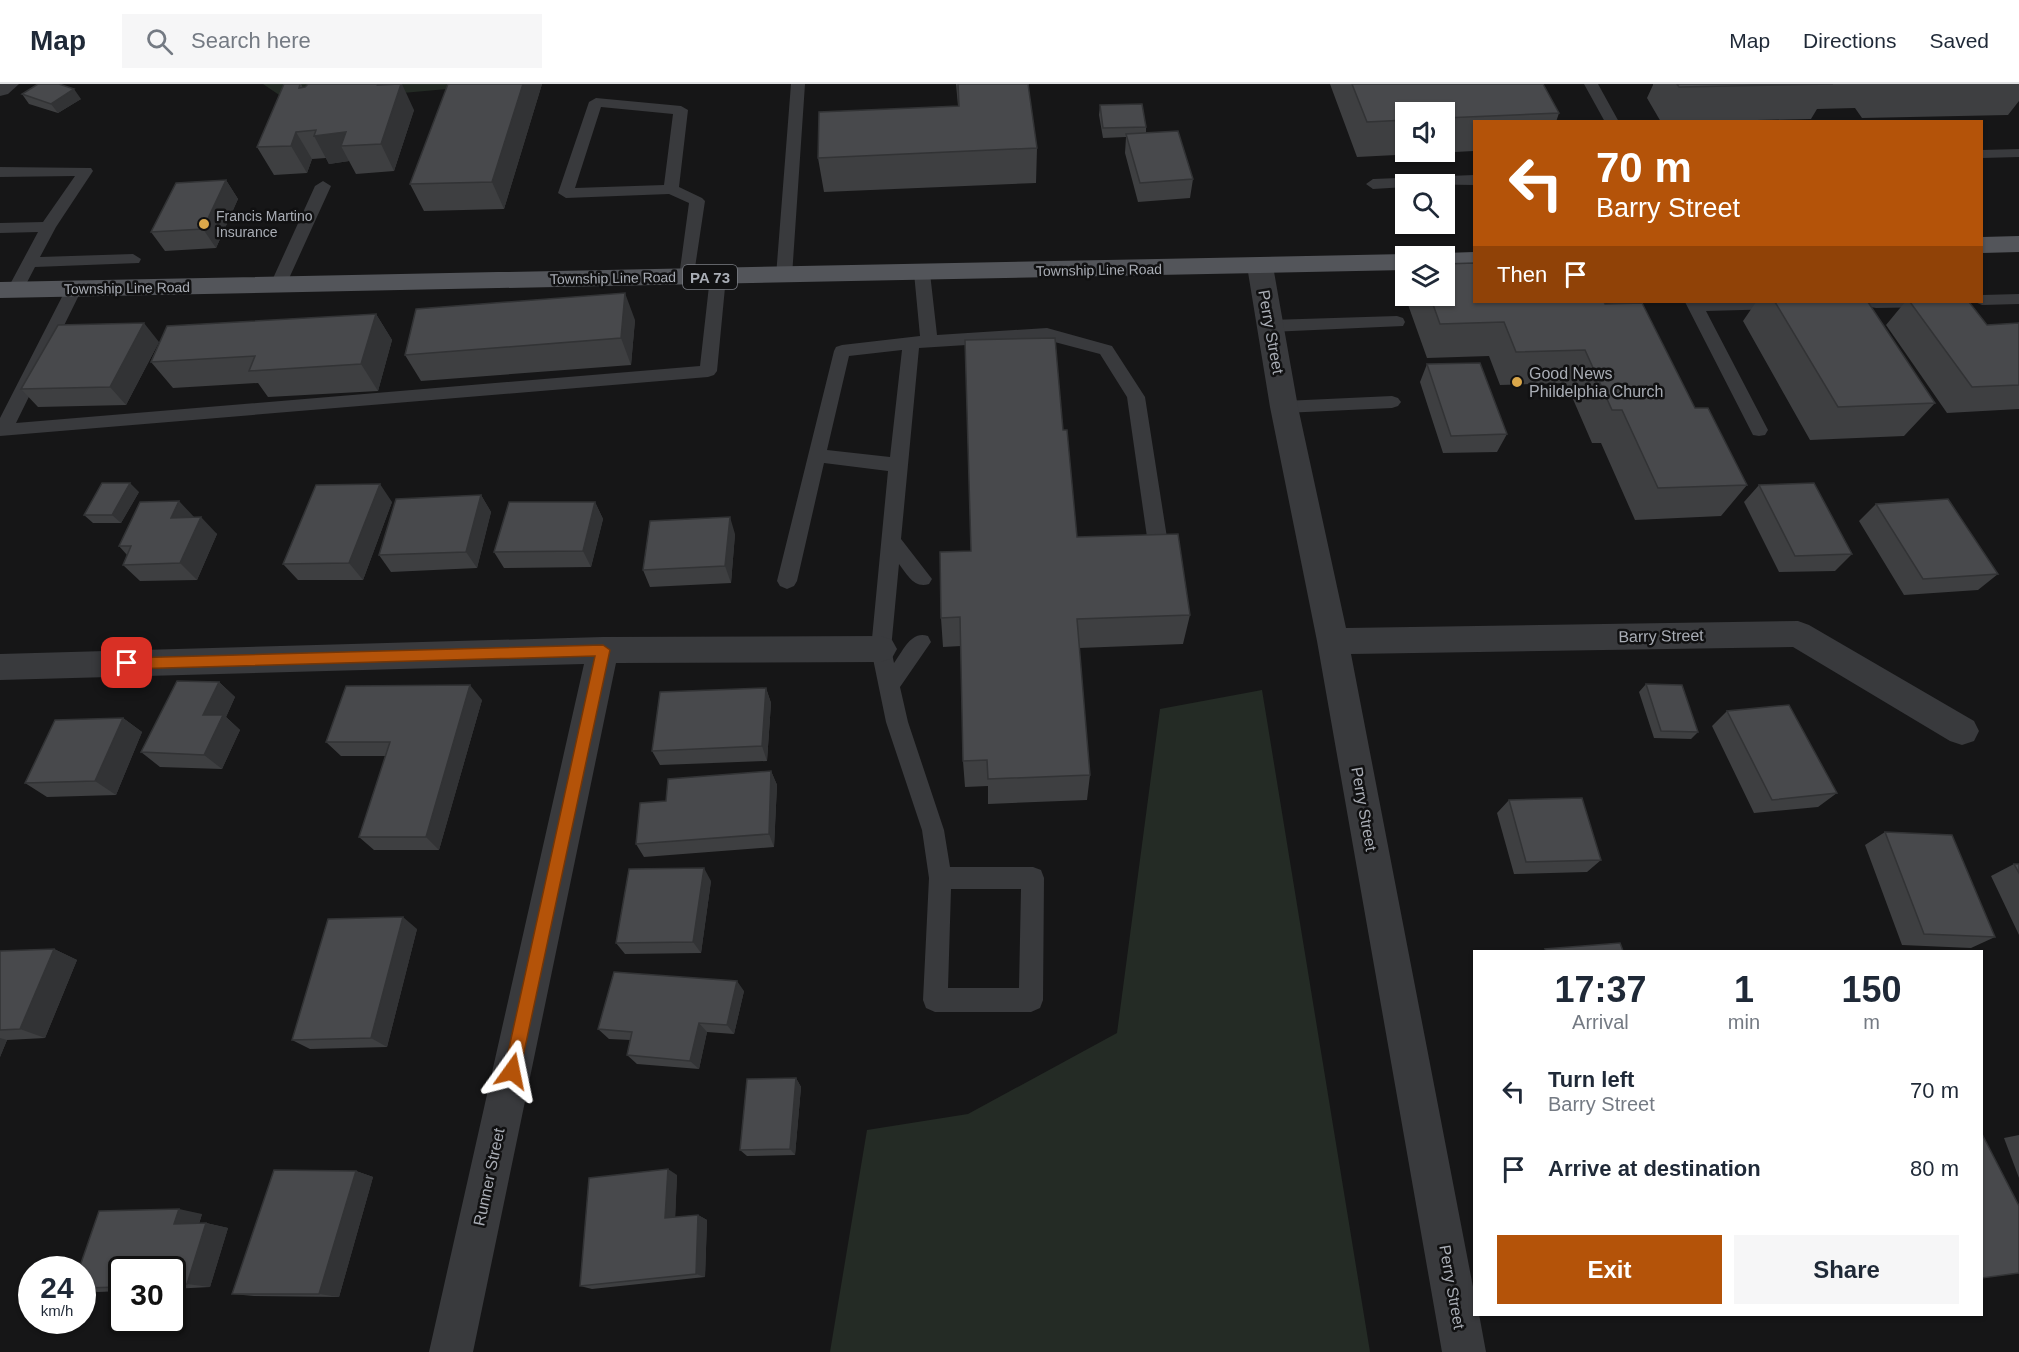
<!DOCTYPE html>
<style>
:root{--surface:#fff;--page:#f6f6f7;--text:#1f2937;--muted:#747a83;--line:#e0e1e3;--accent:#b45309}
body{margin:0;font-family:Arial,sans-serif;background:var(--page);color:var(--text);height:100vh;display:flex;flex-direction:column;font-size:22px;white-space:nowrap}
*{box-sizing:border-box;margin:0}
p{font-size:20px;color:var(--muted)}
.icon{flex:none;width:33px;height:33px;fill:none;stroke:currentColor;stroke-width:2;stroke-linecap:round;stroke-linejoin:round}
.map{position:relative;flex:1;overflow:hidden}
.panel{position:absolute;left:1473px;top:866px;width:510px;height:366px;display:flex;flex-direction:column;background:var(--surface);border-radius:0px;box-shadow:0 2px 4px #0004}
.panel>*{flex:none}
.guide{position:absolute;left:1473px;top:36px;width:510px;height:183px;border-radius:0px;box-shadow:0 2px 4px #0004;background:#b45309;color:#fff;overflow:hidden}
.tools{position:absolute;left:1395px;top:18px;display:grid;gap:12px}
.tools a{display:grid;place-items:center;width:60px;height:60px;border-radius:0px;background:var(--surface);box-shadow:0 2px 4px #0004;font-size:30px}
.speed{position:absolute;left:18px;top:1172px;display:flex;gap:12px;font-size:30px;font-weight:700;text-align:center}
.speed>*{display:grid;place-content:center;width:78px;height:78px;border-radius:50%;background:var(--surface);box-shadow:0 2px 4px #0004;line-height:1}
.speed small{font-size:15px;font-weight:400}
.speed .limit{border:3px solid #111;border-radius:9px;background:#fff;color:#111}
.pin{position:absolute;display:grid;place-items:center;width:51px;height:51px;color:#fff;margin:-26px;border-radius:12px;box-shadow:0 3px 9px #0006}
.me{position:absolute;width:66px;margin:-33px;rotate:12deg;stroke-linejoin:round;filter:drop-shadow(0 0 4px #0008)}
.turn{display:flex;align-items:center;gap:21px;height:126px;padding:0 24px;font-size:27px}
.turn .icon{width:78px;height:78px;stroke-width:2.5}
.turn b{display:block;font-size:42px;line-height:51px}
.then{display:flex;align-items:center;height:57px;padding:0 24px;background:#0003;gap:12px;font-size:22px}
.eta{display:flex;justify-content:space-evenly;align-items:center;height:102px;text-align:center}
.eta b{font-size:36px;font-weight:700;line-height:42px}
.primary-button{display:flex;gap:12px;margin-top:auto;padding:12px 24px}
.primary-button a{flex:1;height:69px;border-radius:0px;background:var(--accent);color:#fff;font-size:24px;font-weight:700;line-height:69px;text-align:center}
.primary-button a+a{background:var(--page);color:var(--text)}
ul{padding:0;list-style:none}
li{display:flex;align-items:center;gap:18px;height:78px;padding:0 24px}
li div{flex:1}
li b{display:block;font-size:22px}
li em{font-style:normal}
header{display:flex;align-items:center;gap:36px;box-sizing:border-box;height:84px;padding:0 30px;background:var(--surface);border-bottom:2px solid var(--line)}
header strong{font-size:28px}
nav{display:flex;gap:33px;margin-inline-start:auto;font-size:21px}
.search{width:420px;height:54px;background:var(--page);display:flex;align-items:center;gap:15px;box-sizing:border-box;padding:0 21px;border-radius:0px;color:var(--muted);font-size:22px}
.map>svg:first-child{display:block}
.green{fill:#242b25}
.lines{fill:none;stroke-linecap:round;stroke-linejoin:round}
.service{fill:#393a3d;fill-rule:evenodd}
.minor{fill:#393a3d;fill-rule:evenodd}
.tertiary{fill:#393a3d;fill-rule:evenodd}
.primary{fill:#53555a;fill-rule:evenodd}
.wall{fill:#3e3f41;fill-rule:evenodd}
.shaded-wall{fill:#323335}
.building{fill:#48494c;stroke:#323335;stroke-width:1.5}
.route{fill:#b45309;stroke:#753606;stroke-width:1.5}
.poi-dot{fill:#daa74a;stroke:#111112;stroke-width:2}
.labels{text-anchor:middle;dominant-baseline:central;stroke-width:5;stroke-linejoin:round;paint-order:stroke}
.far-poi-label{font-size:14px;fill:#a9adb5;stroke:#111112;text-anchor:start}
.far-street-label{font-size:14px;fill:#a9adb5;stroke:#111112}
.shield{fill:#111112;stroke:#7b7e84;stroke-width:1.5}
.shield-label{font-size:15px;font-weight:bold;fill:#a9adb5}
.street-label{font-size:16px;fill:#a9adb5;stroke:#111112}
.poi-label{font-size:16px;fill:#a9adb5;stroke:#111112;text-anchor:start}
</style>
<header>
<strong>Map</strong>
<div class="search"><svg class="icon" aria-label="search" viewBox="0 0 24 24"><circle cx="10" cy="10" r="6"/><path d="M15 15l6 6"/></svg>Search here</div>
<nav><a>Map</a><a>Directions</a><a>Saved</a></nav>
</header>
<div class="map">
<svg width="2019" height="1268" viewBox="0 0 2019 1268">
<rect width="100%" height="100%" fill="#161617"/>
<path class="green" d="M263 0H503L291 19Z
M1262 606 1370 1268H830L867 1046 968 1030 1117 949 1160 625Z"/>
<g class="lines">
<path class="service" d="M791 0H805L792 192 790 196H778L776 192Z
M1584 0H1598L1619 38H1605Z
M596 14 681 22 688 26 679 103 702 114 705 117 693 197H681L679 193 689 119 669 110 566 114 558 109 589 18ZM601 23 673 30 664 101 575 104Z
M2019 65V73L1982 74V66Z
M0 83 91 84 93 87 56 143 40 173 133 170 141 175 139 179 35 183 21 210H9L7 206 38 148 0 149V139L43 138 75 92 0 93Z
M1474 91V101L1406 100V103L1373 105 1366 100 1373 95Z
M323 97 331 102 286 201 284 205H272L270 201 315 102Z
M922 184 928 185 930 189 937 251 1047 244 1112 262 1145 313 1168 460 1165 465 1158 467 1151 465 1148 460 1127 313 1100 270 1047 256 919 264 901 455 932 495 929 500C914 505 907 490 899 480L891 565 894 579C903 567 911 546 928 552L931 558 900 603 908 638 944 746 950 783H1033L1041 786 1044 794 1043 916 1040 924 1031 928H935L926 924 923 916 929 794 922 746 886 638 871 565 888 387 824 379 797 497 794 502 787 505 780 502 777 497 834 267 836 263 842 261 920 252 914 189 916 185ZM902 266 890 373 827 366 849 272ZM951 805H1021L1019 904H948Z
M718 188 724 189 726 193 717 287 714 291 708 293 0 352V334L66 205 68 201H80L82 205 16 339 700 282 710 193 712 189Z
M2019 210V220L1982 221 1975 218H1982V211Z
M1685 218H1790L1791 220 1789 224 1783 225 1706 227 1768 346 1765 351 1759 352 1753 351Z
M1869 218H1941L1939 222 1933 223 1876 224 1870 223Z
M1397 232 1403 234 1405 238 1403 242 1269 248 1263 246 1261 242 1263 238 1269 236Z
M1392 312 1398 314 1401 318 1398 322 1392 324 1284 329 1278 327 1275 323 1278 319 1284 317Z"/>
<path class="minor" d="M1260 174 1269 176 1273 182 1298 323 1346 544 1798 537 1809 541 1974 637 1979 647 1974 657 1962 661 1950 657 1793 563 1351 570 1474 1208V1230H1479L1486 1268H1442L1317 557 1270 323 1247 182 1251 176Z
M881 552 892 556 897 565 892 574 881 578 616 579 473 1268H429L584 580 0 596V570L603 553Z"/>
<path class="tertiary" d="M0 0H19L8 10 0 12Z"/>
<path class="primary" d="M2019 152V168L1982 169V153Z
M1474 168V184L1444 185V172H1434L1444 169Z
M1406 170 1415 172H1406V186L0 214V198Z"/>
</g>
<path class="wall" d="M284 0H301L303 4 414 26 394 87 356 90 349 77 329 80 326 74 312 75 307 89 274 91 257 63Z
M542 0 504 125 424 127 410 100Z
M956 0H1028L1037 64 1036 99 824 108 818 74 958 22Z
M1330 0H1543L1559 29 1556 38H1474V67L1357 73ZM1406 28H1444V68H1406Z
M1653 0H2019V17L2008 31 1862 34 1855 24 1817 25 1811 35 1661 38 1647 14 1653 1Z
M22 10 81 15 58 29 29 20Z
M1100 21 1146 43V49L1193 95 1190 114 1138 118 1125 69 1126 53 1103 54 1099 31Z
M226 96 238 115 216 164 165 167 151 148Z
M1408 212H1444L1605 220 1695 324 1747 401 1721 432 1635 436 1601 359H1592L1566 299 1500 301 1489 272 1427 274 1406 215Z
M1756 218H1868L1935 319 1904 352 1810 356 1743 237Z
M1905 218H1969L1987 241 2019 239V325L1947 329 1886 241Z
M376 230 392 256 378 307 268 313 258 299 173 304 151 278Z
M635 236 631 281 421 297 405 271Z
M159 258 126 321 38 323 21 305Z
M1427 280 1507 350 1497 368 1443 369 1420 298Z
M1063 346 1077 453 1190 531 1183 560 1079 564 1090 691 1087 716 988 720V702L965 703 963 677 961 562 943 563 941 534 971 467Z
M1759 401 1852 470 1835 487 1779 488 1744 418Z
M139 408 121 439H93L84 431Z
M481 411 491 428 477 484 391 488 379 471Z
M392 418 363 496H298L283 480Z
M595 418 603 435 591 483 504 484 494 468Z
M1876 420 1998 490 1978 506 1904 511 1859 437Z
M194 434 217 450 197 496 140 497 123 481 127 471 119 462Z
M735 450 731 499 650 503 643 486Z
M219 598 235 613 226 633 240 646 222 685 160 683 141 668Z
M1646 600 1698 648 1691 655 1654 654 1639 608Z
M766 604 771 619 767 677 660 681 652 667Z
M482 616 439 766H374L359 753 386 672H341L326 658Z
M1727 627 1837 709 1818 723 1754 729 1712 642Z
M123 634 142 648 116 711 47 713 25 699Z
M771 687 777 701 774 763 644 773 636 760 666 717Z
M1509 716 1601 776 1587 788 1514 790 1497 729Z
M1885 748 1995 853 1971 864 1902 861 1865 761Z
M2014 780H2019V851L1991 792Z
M711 797 701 869 625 870 616 859Z
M417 845 387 963 310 965 292 956Z
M54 865 77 876 45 954 7 956 0 973V867Z
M744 907 734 950 707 948 699 985 637 980 627 971 630 956 609 955 598 945Z
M796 994 801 1003 795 1071 747 1072 740 1066Z
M2019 1051V1094L2004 1054Z
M356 1087 373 1093 339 1213 254 1212 232 1210Z
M677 1091 675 1133 698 1131 707 1136 705 1193 592 1205 580 1202Z
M202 1130 199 1140 206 1139 228 1144 210 1203 172 1205V1185H122V1207L98 1208 82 1206V1185Z"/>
<path class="shaded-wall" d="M379 0H402L414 26 394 87 381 60Z
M523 0H542L504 125 492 98Z
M74 5 81 15 58 29 51 20Z
M296 48 312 75 307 89 291 62Z
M346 48 341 62 349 77 329 80 314 52Z
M226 96 238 115 216 164 203 145Z
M625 209 635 236 631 281 621 254Z
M376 230 392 256 378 307 361 280Z
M144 239 159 258 126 321 110 303Z
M130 399 139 408 121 439 112 431Z
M380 400 392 418 363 496 349 479Z
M481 411 491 428 477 484 466 468Z
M179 417 195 434H171Z
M595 418 603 435 591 483 583 467Z
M201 433 217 450 197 496 180 479Z
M730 433 735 450 731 499 725 482Z
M219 598 235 613 226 633 240 646 222 685 204 671 203 631Z
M470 601 482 616 439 766 426 753Z
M766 604 771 619 767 677 762 662Z
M123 634 142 648 116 711 95 697Z
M771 687 777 701 774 763 769 750Z
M704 784 711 797 701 869 693 858Z
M403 833 417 845 387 963 371 954Z
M54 865 77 876 45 954 20 945Z
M737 897 744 907 734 950 727 941Z
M699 939 707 948 699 985 690 977Z
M0 954 7 956 0 973Z
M796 994 801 1003 795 1071 790 1065Z
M668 1085 677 1091 675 1139 665 1134Z
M356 1087 373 1093 339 1213 319 1210Z
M179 1125 202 1130 197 1145 174 1140Z
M698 1131 707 1136 705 1193 696 1190Z
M206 1139 228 1144 210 1203 187 1200Z"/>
<path class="building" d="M38 0H59L74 5 51 20 22 10Z
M284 0H300L299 4 305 3 308 0H379L378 1 401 0 381 60 341 62 346 48 314 52 316 46 296 48 291 62 257 63Z
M448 0H523L492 98 410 100Z
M958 0H1028L1037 64 818 74 819 28 959 22Z
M1352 0H1543L1559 29 1444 34V28H1406V36L1367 38Z
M1677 0H1833L1679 3Z
M1142 20 1146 43 1103 44 1100 21Z
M1178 47 1193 95 1140 99 1126 50Z
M226 96 203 145 151 148 176 99Z
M1474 179V218H1604L1605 220 1642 219 1695 324H1708L1747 401 1658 404 1622 326H1612L1585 266 1516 268 1504 238 1440 240 1430 212H1444V180Z
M625 209 621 254 405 271 416 225Z
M1775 218H1868L1935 319 1838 323Z
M1910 218H1969L1987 241 2019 239V301L1972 303Z
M376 230 361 280 249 287 255 272 151 278 167 242Z
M144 239 110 303 21 305 58 241Z
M1055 254 1063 346H1067L1077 453 1178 450 1190 531 1077 535 1090 691 988 695 987 676 963 677 960 533 941 534 940 468 971 467 965 256Z
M1480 279 1507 350 1451 352 1427 280Z
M102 399H130L112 431H84Z
M1814 399 1852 470 1795 472 1759 401Z
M380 400 349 479 283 480 316 401Z
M481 411 466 468 379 471 396 415Z
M1948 415 1998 490 1923 495 1876 420Z
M179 417 171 434 201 433 180 479 123 481 131 462H119L140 418Z
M509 418H595L583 467 494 468Z
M730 433 725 482 643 486 650 437Z
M177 597 219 598 203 631H223L204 671 141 668Z
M1646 600 1682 601 1698 648 1661 647Z
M470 601 426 753H359L390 658H326L346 602Z
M766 604 762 662 652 667 660 608Z
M1789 621 1837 709 1772 716 1727 627Z
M123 634 95 697 25 699 55 636Z
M771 687 769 750 636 760 640 719 666 717 668 695Z
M1582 714 1601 776 1526 778 1509 716Z
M1885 748 1952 751 1995 853 1924 850Z
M2014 780H2019V789Z
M704 784 693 858 616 859 629 785Z
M403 833 371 954 292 956 328 835Z
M1620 859 1623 867H1546L1545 865Z
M54 865 20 945 0 946V867Z
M614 888 737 897 727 941 699 939 690 977 627 971 632 948 598 945Z
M796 994 790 1065 740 1066 747 995Z
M1982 1050 2019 1122V1189L1982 1194Z
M668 1085 665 1134 698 1131 696 1190 580 1202 589 1094Z
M274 1086 356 1087 319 1210H232Z
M179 1125 174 1140 206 1139 187 1200 172 1201V1185H122V1203L82 1204V1185H79L99 1127Z"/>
<path class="route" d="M603 561 610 566 520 987 518 993 512 995 506 993 504 987 595 572 127 585 120 579 127 574Z"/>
<g class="poi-dot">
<circle cx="204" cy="140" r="6"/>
<circle cx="1517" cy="298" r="6"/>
</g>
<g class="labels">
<g class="far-poi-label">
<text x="216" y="132">Francis Martino<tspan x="216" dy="16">Insurance</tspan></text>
</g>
<g class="far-street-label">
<text transform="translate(1099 186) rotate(-1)">Township Line Road</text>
<text transform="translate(613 194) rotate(-1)">Township Line Road</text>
<text transform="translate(127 204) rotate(-1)">Township Line Road</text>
</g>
<rect class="shield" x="683" y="181" width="54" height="24" rx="4.5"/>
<g class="shield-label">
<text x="710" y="193">PA 73</text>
</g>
<g class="street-label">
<text transform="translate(1271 248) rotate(80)">Perry Street</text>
<text transform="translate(1661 552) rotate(-1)">Barry Street</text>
<text transform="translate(1364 725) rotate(80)">Perry Street</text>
<text transform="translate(489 1093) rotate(-78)">Runner Street</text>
<text transform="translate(1452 1203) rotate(80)">Perry Street</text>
</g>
<g class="poi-label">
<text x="1529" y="289">Good News<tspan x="1529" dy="18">Phildelphia Church</tspan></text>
</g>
</g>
</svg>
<div class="tools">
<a><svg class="icon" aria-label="sound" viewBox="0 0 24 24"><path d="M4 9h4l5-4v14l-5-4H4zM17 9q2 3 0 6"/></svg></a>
<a><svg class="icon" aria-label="search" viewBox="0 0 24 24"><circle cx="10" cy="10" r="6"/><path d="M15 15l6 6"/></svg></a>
<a><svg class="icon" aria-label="layers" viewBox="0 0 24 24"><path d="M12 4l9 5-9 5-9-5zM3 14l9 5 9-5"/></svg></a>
</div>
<div class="speed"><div>24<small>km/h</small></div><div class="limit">30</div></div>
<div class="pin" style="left:127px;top:579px;background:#d93025"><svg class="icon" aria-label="arrive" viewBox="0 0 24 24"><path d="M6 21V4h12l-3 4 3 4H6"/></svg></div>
<svg class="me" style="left:512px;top:987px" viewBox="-20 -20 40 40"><path d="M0-17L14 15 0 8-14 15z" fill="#b45309" stroke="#fff" stroke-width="4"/></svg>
<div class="guide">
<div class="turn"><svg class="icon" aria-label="left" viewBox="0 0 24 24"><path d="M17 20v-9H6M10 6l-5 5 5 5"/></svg><div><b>70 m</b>Barry Street</div></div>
<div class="then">Then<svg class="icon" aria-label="arrive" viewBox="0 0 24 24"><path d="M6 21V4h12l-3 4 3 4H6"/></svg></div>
</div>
<section class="panel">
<div class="eta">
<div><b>17:37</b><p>Arrival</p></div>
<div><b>1</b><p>min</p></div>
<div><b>150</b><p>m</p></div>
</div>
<ul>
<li><svg class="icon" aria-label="left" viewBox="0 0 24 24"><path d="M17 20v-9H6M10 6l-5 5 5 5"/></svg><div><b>Turn left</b><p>Barry Street</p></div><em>70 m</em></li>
<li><svg class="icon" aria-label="arrive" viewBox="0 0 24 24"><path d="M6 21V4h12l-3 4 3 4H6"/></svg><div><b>Arrive at destination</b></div><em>80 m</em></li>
</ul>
<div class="primary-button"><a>Exit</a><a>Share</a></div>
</section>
</div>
